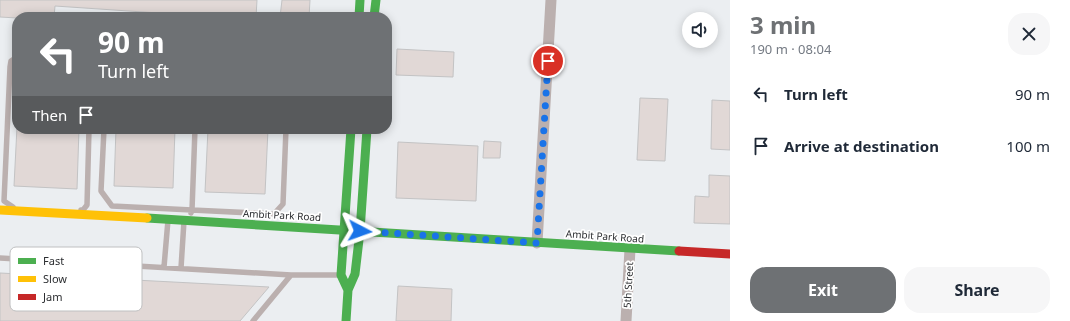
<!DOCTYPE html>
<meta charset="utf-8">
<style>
:root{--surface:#fff;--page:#f6f6f7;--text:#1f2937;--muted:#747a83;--accent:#6e7174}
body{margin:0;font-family:"Noto Sans",sans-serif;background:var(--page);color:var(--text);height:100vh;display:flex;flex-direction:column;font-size:15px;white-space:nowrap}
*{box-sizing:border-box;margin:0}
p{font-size:13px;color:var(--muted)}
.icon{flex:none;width:22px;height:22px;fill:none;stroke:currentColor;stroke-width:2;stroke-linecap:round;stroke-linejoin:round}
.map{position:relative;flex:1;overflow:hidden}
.panel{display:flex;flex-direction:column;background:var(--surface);width:340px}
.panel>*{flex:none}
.hud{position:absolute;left:12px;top:12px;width:380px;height:122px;border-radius:16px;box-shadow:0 2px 10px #0003;background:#6e7174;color:#fff;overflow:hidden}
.controls{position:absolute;left:682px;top:12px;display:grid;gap:8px}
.controls a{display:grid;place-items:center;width:36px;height:36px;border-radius:50%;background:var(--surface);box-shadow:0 2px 10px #0003;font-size:20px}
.pin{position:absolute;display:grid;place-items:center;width:34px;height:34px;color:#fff;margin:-17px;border:2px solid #fff;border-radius:50%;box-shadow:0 1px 4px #0007}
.me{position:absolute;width:44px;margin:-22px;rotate:94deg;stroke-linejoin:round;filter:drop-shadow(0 0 3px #0008)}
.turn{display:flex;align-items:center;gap:14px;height:84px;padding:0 20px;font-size:18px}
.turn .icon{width:52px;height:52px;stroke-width:2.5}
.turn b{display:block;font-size:28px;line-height:34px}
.then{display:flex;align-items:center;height:38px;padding:0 20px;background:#0003;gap:8px;font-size:15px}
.round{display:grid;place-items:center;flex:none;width:42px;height:42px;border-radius:16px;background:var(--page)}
.overview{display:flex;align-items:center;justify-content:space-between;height:68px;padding:0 20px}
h1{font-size:24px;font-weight:700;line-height:30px;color:var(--accent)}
.cta{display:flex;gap:8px;margin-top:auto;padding:8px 20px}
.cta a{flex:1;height:46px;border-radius:16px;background:var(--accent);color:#fff;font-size:16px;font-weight:700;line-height:46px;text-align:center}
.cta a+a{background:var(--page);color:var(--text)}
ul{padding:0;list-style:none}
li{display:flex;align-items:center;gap:12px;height:52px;padding:0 20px}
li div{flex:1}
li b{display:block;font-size:15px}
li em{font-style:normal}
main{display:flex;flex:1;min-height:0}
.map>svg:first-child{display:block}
.building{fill:#e1d8d6;stroke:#c3c3c4}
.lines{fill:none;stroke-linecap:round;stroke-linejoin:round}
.lane{stroke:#bbb0af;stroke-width:5.5}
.street{stroke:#bbb0af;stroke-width:11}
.fast{stroke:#4caf50;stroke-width:9}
.slow{stroke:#ffc107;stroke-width:9}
.jam{stroke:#c62828;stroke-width:9}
.route{stroke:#1a73e8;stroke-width:7;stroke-dasharray:0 12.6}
.labels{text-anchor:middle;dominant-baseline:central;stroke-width:3.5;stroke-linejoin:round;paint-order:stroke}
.street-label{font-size:10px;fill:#2b2d30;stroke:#fff}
.key{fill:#fff;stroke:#bfc0c1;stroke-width:1}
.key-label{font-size:11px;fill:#2b2d30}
</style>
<main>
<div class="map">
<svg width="730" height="321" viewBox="0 0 730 321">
<rect width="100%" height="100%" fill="#ebeef1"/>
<path class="building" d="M0 0H257L256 17H158V13L55 6 54 17H17V18L0 17Z
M282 0H310L309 17H280Z
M397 49 454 52 453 77 396 75Z
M640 98 668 99 665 161 637 160Z
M712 100 730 101V150L711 149Z
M17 127V129H79L77 189 14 186Z
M116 129H175L173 188 114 186Z
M208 129H268L265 194 205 192Z
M484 141 501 142 500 158H483Z
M398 142 478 146 476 201 396 198Z
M709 175 730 176V224L694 223 695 196 709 197Z
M0 273 269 287 240 321H0Z
M398 286 452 289 451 321H396Z"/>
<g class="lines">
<path class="lane" d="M104 129 101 191 112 206 192 210 191 213
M195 129 192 210 274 214 283 204 286 129
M13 207 4 201 10 67 11 61 17 57
M81 210H83L87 205 89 129
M0 258 291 275 253 321
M164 267 168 220
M181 268 184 221
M291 275H341"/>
<path class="street" d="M537 243 551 0
M626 321 630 249"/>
<path class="fast" d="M359 17 360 0
M374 17 376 0
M147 218 679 251
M348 290 341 275 351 129
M346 321 348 290 355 274 360 231 367 129"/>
<path class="slow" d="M0 210 147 218"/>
<path class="jam" d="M679 251 730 254"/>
</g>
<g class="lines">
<path class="route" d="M360 231 537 243 548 61"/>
</g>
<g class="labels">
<g class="street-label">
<text transform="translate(282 215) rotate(3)">Ambit Park Road</text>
<text transform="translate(605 236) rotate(4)">Ambit Park Road</text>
<text transform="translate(628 285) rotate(-87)">5th Street</text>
</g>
</g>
<rect x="10" y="247" width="132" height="64" rx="6" class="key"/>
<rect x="18" y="258" width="18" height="6" fill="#4caf50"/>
<rect x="18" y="276" width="18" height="6" fill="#ffc107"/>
<rect x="18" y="294" width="18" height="6" fill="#c62828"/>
<g class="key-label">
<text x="43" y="265">Fast</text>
<text x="43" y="283">Slow</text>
<text x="43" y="301">Jam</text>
</g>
</svg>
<div class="controls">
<a><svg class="icon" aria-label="sound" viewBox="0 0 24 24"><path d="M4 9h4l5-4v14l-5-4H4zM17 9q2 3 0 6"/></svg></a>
</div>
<div class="pin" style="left:548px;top:61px;background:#d93025"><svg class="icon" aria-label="arrive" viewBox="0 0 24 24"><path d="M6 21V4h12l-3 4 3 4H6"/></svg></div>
<svg class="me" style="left:360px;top:231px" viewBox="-20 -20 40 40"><path d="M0-17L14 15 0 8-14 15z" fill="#1a73e8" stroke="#fff" stroke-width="4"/></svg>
<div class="hud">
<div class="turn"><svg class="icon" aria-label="left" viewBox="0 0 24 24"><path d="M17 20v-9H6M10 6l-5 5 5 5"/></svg><div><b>90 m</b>Turn left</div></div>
<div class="then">Then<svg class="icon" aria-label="arrive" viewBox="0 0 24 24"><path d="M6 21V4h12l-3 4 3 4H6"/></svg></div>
</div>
</div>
<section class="panel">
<div class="overview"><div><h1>3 min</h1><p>190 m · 08:04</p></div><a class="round"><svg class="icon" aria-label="close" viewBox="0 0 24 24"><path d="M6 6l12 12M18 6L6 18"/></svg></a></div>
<ul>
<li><svg class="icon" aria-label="left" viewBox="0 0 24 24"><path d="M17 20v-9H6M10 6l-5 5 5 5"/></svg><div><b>Turn left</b></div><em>90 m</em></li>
<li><svg class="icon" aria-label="arrive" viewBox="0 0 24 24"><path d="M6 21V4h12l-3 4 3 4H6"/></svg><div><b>Arrive at destination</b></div><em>100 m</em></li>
</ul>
<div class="cta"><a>Exit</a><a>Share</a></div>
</section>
</main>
